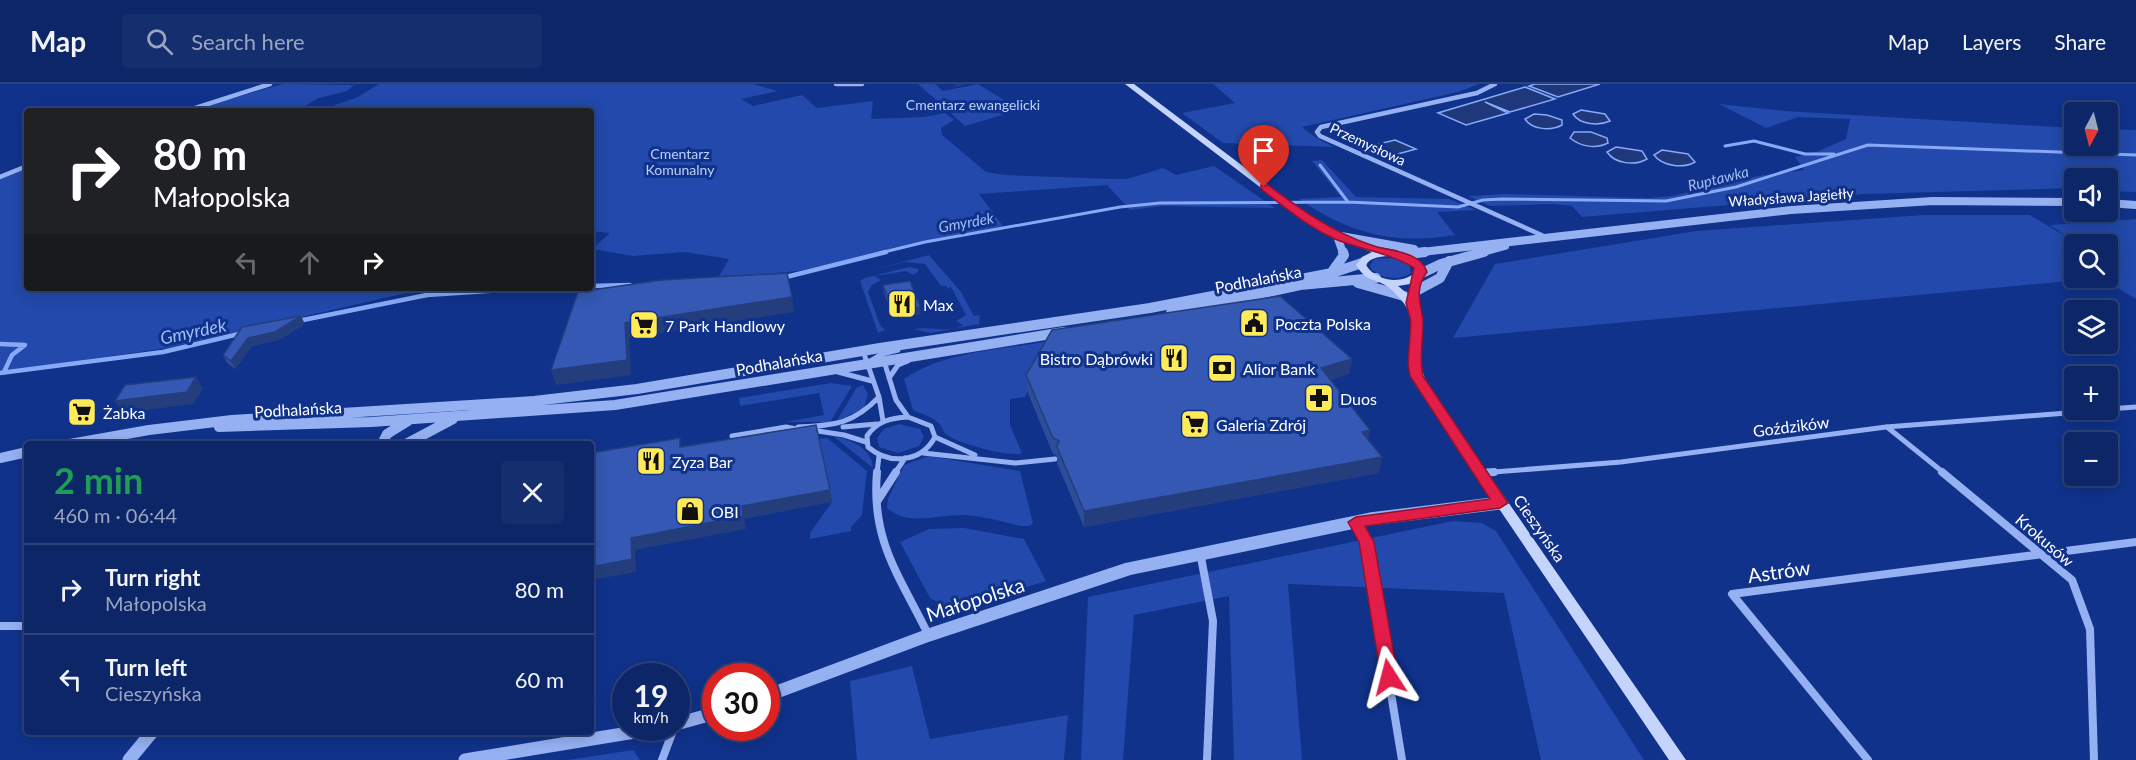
<!DOCTYPE html>
<meta charset="utf-8">
<style>
:root{--surface:#0c2668;--page:#152e6e;--text:#f1f3f6;--muted:#9aa5c0;--line:#2c437c}
body{margin:0;font-family:Lato,sans-serif;background:var(--page);color:var(--text);height:100vh;display:flex;flex-direction:column;font-size:22px;white-space:nowrap}
*{box-sizing:border-box;margin:0}
p{font-size:20px;color:var(--muted)}
.icon{flex:none;width:33px;height:33px;fill:none;stroke:currentColor;stroke-width:2;stroke-linecap:round;stroke-linejoin:round}
.map{position:relative;flex:1;overflow:hidden}
.drawer{position:absolute;left:24px;top:357px;width:570px;height:294px;display:flex;flex-direction:column;background:var(--surface);border-radius:6px;box-shadow:0 3px 15px #0003,0 0 0 2px var(--line)}
.drawer>*{flex:none}
.banner{position:absolute;left:24px;top:24px;width:570px;height:183px;border-radius:6px;box-shadow:0 3px 15px #0003,0 0 0 2px var(--line);background:#202124;color:#fff;overflow:hidden}
.needle{width:39px;rotate:187deg}
.controls{position:absolute;left:2064px;top:18px;display:grid;gap:12px}
.controls a{display:grid;place-items:center;width:54px;height:54px;border-radius:6px;background:var(--surface);box-shadow:0 3px 15px #0003,0 0 0 2px var(--line);font-size:30px}
.speed{position:absolute;left:612px;top:579px;display:flex;gap:12px;font-size:30px;font-weight:700;text-align:center}
.speed>*{display:grid;place-content:center;width:78px;height:78px;border-radius:50%;background:var(--surface);box-shadow:0 3px 15px #0003,0 0 0 2px var(--line);line-height:1}
.speed small{font-size:15px;font-weight:400}
.speed .limit{border:9px solid #d22;background:#fff;color:#111}
.pin{position:absolute;display:grid;place-items:center;width:51px;height:51px;color:#fff;margin:-62px -26px;border-radius:50% 50% 50% 0;rotate:-45deg;box-shadow:0 0 6px #0007}
.pin .icon{rotate:45deg}
.me{position:absolute;width:66px;margin:-33px;rotate:351deg;stroke-linejoin:round;filter:drop-shadow(0 0 4px #0008)}
.turn{display:flex;align-items:center;gap:21px;height:126px;padding:0 30px;font-size:27px}
.turn .icon{width:78px;height:78px;stroke-width:2.5}
.turn b{display:block;font-size:42px;line-height:51px}
.lanes{display:flex;align-items:center;height:57px;padding:0 30px;background:#0003;justify-content:center;gap:30px;direction:ltr}
.lanes .off{opacity:.35}
.round{display:grid;place-items:center;flex:none;width:63px;height:63px;border-radius:6px;background:var(--page)}
.overview{display:flex;align-items:center;justify-content:space-between;height:102px;padding:0 30px}
h1{font-size:36px;font-weight:700;line-height:45px;color:#1e9e55}
ul{padding:0;list-style:none}
li{display:flex;align-items:center;gap:18px;height:90px;padding:0 30px;border-top:2px solid var(--line)}
li div{flex:1}
li b{display:block;font-size:22px}
li em{font-style:normal}
header{display:flex;align-items:center;gap:36px;box-sizing:border-box;height:84px;padding:0 30px;background:var(--surface);border-bottom:2px solid var(--line)}
header strong{font-size:28px}
nav{display:flex;gap:33px;margin-inline-start:auto;font-size:21px}
.search{width:420px;height:54px;background:var(--page);display:flex;align-items:center;gap:15px;box-sizing:border-box;padding:0 21px;border-radius:6px;color:var(--muted);font-size:22px}
.map>svg:first-child{display:block}
.green{fill:#2249ab;fill-rule:evenodd}
.water{fill:#1e387b;stroke:#88a9f6;stroke-width:1.5}
.lines{fill:none;stroke-linecap:round;stroke-linejoin:round}
.stream-far1{stroke:#88a9f6;stroke-width:3}
.stream{stroke:#88a9f6;stroke-width:4.5}
.minor-far2{stroke:#96b1f2;stroke-width:4.5}
.minor-far1{stroke:#96b1f2;stroke-width:5}
.minor{stroke:#96b1f2;stroke-width:8}
.tertiary-far2{stroke:#96b1f2;stroke-width:8}
.tertiary-far1{stroke:#96b1f2;stroke-width:10}
.tertiary{stroke:#96b1f2;stroke-width:13}
.secondary{fill:#c5d4fc;fill-rule:evenodd}
.wall{fill:#2d4c9a}
.shaded-wall{fill:#243e7d}
.building{fill:#3458b3;stroke:#243e7d;stroke-width:1.5}
.route{fill:#e11d48;stroke:#92132f;stroke-width:1.5}
.labels{text-anchor:middle;dominant-baseline:central;stroke-width:6;stroke-linejoin:round;paint-order:stroke}
.far-park-label{font-size:14px;fill:#bdd0fd;stroke:#10328b}
.far-street-label{font-size:14px;fill:#fff;stroke:#10328b}
.far-water-label{font-size:15px;font-style:italic;fill:#a2bcf9;stroke:#10328b}
.street-label{font-size:16px;fill:#fff;stroke:#10328b}
.poi-label{font-size:16px;fill:#fff;stroke:#10328b;text-anchor:start}
.water-label{font-size:18px;font-style:italic;fill:#a2bcf9;stroke:#10328b}
.near-street-label{font-size:20px;fill:#fff;stroke:#10328b}
</style>
<header>
<strong>Map</strong>
<div class="search"><svg class="icon" aria-label="search" viewBox="0 0 24 24"><circle cx="10" cy="10" r="6"/><path d="M15 15l6 6"/></svg>Search here</div>
<nav><a>Map</a><a>Layers</a><a>Share</a></nav>
</header>
<div class="map">
<svg width="2136" height="676" viewBox="0 0 2136 676">
<rect width="100%" height="100%" fill="#10328b"/>
<path class="green" d="M283 0 354 1 347 7 319 14 296 27H189Z
M379 0H753L778 7 741 15 753 22 802 11 817 24 873 17 871 35 924 33 945 29 954 36 941 44 942 51 986 88 1005 91 1112 95H1127L1163 84 1176 91 1214 82 1275 124 1162 122 1130 126 1107 101 979 110 1003 142 798 187 718 194 729 175 685 168 633 172 592 165 610 149 591 147V27H318L358 13Z
M918 0H935L943 7 978 0 1020 26 965 42Z
M1213 0H1479L1458 8 1302 43 1315 53 1334 63 1223 59 1182 29 1235 19Z
M1719 20 1785 27 2074 44V62H2108V45L2136 46V108L2108 107V94H2074V104L1863 110 1582 133 1572 122 1554 120 1490 122 1468 112 1504 110 1648 114 1672 112 1758 92 1804 86 1795 73 1819 67 1846 55 1850 35 1798 33 1766 44Z
M1322 76 1356 113 1449 115 1476 126 1437 128 1455 151C1394 161 1350 150 1299 115L1341 113 1312 77Z
M27 81V204H427L167 264 0 288V92Z
M1924 131H2030L2072 156 2050 141 2136 135V215L2105 196 2112 193 1453 254 1495 180 1696 147ZM2074 160H2108V194H2074Z
M929 171 961 208 974 232 980 231 979 240 931 249 914 245C932 242 948 250 963 241L956 237 966 231 951 203 943 206 947 204V202H941L925 180 905 178 865 188Z
M1393 174 1409 180 1411 189C1399 197 1382 195 1371 185L1370 181 1375 175Z
M909 183 918 185V188L913 191 906 187 875 192 881 196 872 201 868 208 880 241 885 246 878 249 860 197 865 194Z
M1043 258 1052 261 1025 313 1010 315V341L1022 369C1012 374 955 359 946 350 943 348 943 345 941 342 935 333 922 330 913 326L904 295C944 268 997 266 1043 258Z
M831 299 852 302 830 338H785L824 331 819 309 740 322 739 314Z
M863 301 868 310 864 324 836 338 857 303Z
M899 340 920 345 924 353 919 362 898 369 879 363 877 354 884 345Z
M833 352C850 355 872 364 873 384Z
M827 354 867 387 862 431 851 443V447L810 455V449L832 418 816 355Z
M929 372 1020 387 1033 439 1030 442H1021C1003 438 984 432 965 431 938 430 909 443 887 424L888 415 904 381Z
M1453 437 1482 439 1496 447 1644 676H1541L1504 509 1288 500 1302 676H1234L1229 512 1134 531 1123 676H1081L1088 513Z
M964 444 1024 455 1046 497 952 526 930 514 900 458 929 445Z
M912 582 930 655 1068 631 1064 676H857L850 597Z
M633 666 640 676H568Z"/>
<path class="water" d="M1535 0H1600L1558 13 1529 2Z
M1525 3 1555 15 1510 28 1485 18 1508 29 1466 41 1438 29Z
M1581 26 1605 30 1610 37C1599 42 1580 41 1573 30Z
M1534 30 1547 31 1562 36V41C1551 47 1532 46 1525 35Z
M1574 48H1591L1607 54 1608 59C1596 65 1581 63 1570 54Z
M1395 56 1416 65 1394 71 1374 61Z
M1616 63 1642 67 1647 75C1635 82 1615 80 1607 68Z
M1662 66 1688 70 1695 78C1683 85 1662 82 1654 71Z"/>
<g class="lines">
<path class="stream-far1" d="M1725 62 1754 57 1805 70H1834
M1320 81 1348 118
M880 169 925 158 1120 123 1160 119 1348 118 1458 123 1483 116 1502 115 1666 117 1736 103 1868 61 2136 71"/>
<path class="stream" d="M782 194 886 168
M591 202 630 201
M298 237 427 211 533 204
M0 260 25 261 12 271 4 288
M0 289 163 268 243 249"/>
<path class="minor-far2" d="M836 0H862
M1495 0 1477 9 1321 43 1317 48 1320 52 1546 153
M186 27 270 0
M0 93 27 82"/>
<path class="minor-far1" d="M880 264 896 316 908 333
M863 267 879 313 883 337
M869 278 882 270 898 266
M838 288 872 297
M889 294 898 281 908 277
M2108 325 2136 323
M908 333 931 342 935 353C921 379 889 381 868 363L867 352C877 337 891 334 908 333Z
M798 343C834 341 852 341 879 313
M843 343 877 340
M1887 343 1944 389
M811 346 844 351 866 358
M732 352 786 343 801 346
M935 353 975 371
M923 369 1015 379 1055 375
M877 389 879 372
M895 389 905 374
M1481 389 1621 378 1886 343 2105 326"/>
<path class="minor" d="M877 388C871 457 899 491 928 550
M1942 388 2072 496 2090 545 2094 676
M1481 389 1494 388
M878 416 896 388
M1356 438 1366 458 1402 676
M1200 468 1213 537 1207 676
M0 542H27
M662 676 674 644
M1868 676 1732 510 2136 458"/>
<path class="tertiary-far2" d="M2108 119 2136 121
M1337 152 1343 169
M1341 152 1414 165
M1413 169 1791 126 1933 117 2074 118
M1479 169 1505 162"/>
<path class="tertiary-far1" d="M1400 171 1425 168
M1332 188 1344 171 1343 168
M1420 190 1441 180 1484 168
M1358 199 1404 212
M1414 208 1440 194 1449 177
M1171 229 1300 201 1376 194
M219 343 371 338 615 321 1064 248
M70 360 149 346 232 336 534 317 637 305 880 264 1150 224 1332 189 1362 179
M382 360 387 350 408 337
M406 360 453 335
M0 374 27 368"/>
<path class="tertiary" d="M766 612 929 551 1128 485 1370 435 1500 419
M676 640 716 629
M129 676 152 648
M465 676 659 644"/>
<path class="secondary" d="M1125 0H1134L1305 129 1340 150 1386 167 1408 171 1422 180 1425 190 1424 192 1410 200 1398 202C1430 227 1418 241 1420 275 1421 284 1424 293 1428 302L1686 676H1669L1416 302C1412 292 1409 282 1409 271 1409 254 1415 236 1405 221 1400 214 1393 206 1385 201 1371 193 1367 198 1356 181L1362 173 1372 168 1334 154 1299 133ZM1388 172 1401 175 1414 183 1415 189C1400 201 1376 197 1366 181 1371 173 1379 173 1388 172Z"/>
</g>
<path class="wall" d="M883 201 921 230 894 234 884 209Z
M305 240 279 256 252 262 235 285 227 279 223 271Z
M1352 275 1349 290 1330 296 1368 355 1379 389 1084 443 1057 379V372L1053 370 1027 307 1026 291Z"/>
<path class="shaded-wall" d="M955 0H967L955 3Z
M792 213 794 228 629 254 631 291 556 301 551 286 625 239Z
M920 223 921 230 894 234 893 227Z
M301 232 305 240 279 256 252 262 235 285 231 277 248 254Z
M1352 275 1349 290 1318 299 1321 284Z
M196 293 203 305 193 320 122 329 115 317Z
M1370 346 1367 362 1362 348Z
M1382 373 1379 389 1084 443V427Z
M830 406 832 418 744 435 746 445 635 466 636 488 591 496V483L631 454 742 422Z"/>
<path class="building" d="M787 189 792 213 625 239 627 276 551 286 578 208 662 196Z
M910 197 920 223 893 227 883 201Z
M1280 212 1352 275 1321 284 1370 346 1362 348 1382 373 1084 427 1057 363 1059 357 1053 354 1026 291 1052 246Z
M301 232 275 248 248 254 231 277 223 271 242 243Z
M196 293 187 308 115 317 125 301Z
M816 341 830 406 742 422 743 432 631 454 632 475 591 483V369L680 354V363Z"/>
<path class="route" d="M1261 101H1268C1300 125 1332 148 1371 161 1389 168 1420 166 1427 188 1413 207 1422 220 1423 239 1423 257 1419 274 1423 292L1508 419 1500 424 1365 442 1374 458 1398 593 1396 598H1383L1381 593 1359 458 1348 438 1356 433 1490 415 1410 292 1408 280 1411 237 1406 219 1414 184C1391 169 1361 166 1335 155 1308 143 1284 123 1261 105Z"/>
<defs>
<g id="restaurant-square" transform="scale(1.5)"><rect x="-9" y="-9" width="18" height="18" rx="4" fill="#ffea57" stroke="#10328b"/><path d="M-5-6h1v4h1v-4h1v4h1v-4h1v5L-1.5 .5V6h-2V.5L-5-1ZM5-6V6H3V1.5H1.5Q1.5-4 5-6Z" fill="#111"/></g>
<g id="civic-square" transform="scale(1.5)"><rect x="-9" y="-9" width="18" height="18" rx="4" fill="#ffea57" stroke="#10328b"/><path d="M-.6-6.5H3V-4.5H.6V-3L4-1V1h2V6H-6V1h2V-1L-.6-3ZM-1.2 2.5V6h2.4V2.5Z" fill="#111"/></g>
<g id="supermarket-square" transform="scale(1.5)"><rect x="-9" y="-9" width="18" height="18" rx="4" fill="#ffea57" stroke="#10328b"/><path d="M-6-5.5h2.5l.6 2H6L4.5 2H-2.5L-4.4-4H-6ZM-1.5 3.2a1.3 1.3 0 1 0 .1 0ZM3 3.2a1.3 1.3 0 1 0 .1 0Z" fill="#111"/></g>
<g id="bank-square" transform="scale(1.5)"><rect x="-9" y="-9" width="18" height="18" rx="4" fill="#ffea57" stroke="#10328b"/><path d="M-6-4H6V4H-6ZM0-2.3a2.3 2.3 0 1 0 0 4.6a2.3 2.3 0 1 0 0-4.6Z" fill="#111"/></g>
<g id="pharmacy-square" transform="scale(1.5)"><rect x="-9" y="-9" width="18" height="18" rx="4" fill="#ffea57" stroke="#10328b"/><path d="M-2-6h4v4h4v4h-4v4h-4v-4h-4v-4h4Z" fill="#111"/></g>
<g id="shop-square" transform="scale(1.5)"><rect x="-9" y="-9" width="18" height="18" rx="4" fill="#ffea57" stroke="#10328b"/><path d="M-5-2.5h2.3a2.7 3.5 0 0 1 5.4 0H5L5.5 6h-11ZM-1.5-2.5h3a1.5 2.3 0 0 0-3 0Z" fill="#111"/></g>
</defs>
<g fill-rule="evenodd">
<use href="#restaurant-square" x="902" y="220"/>
<use href="#civic-square" x="1254" y="239"/>
<use href="#supermarket-square" x="644" y="241"/>
<use href="#restaurant-square" x="1174" y="274"/>
<use href="#bank-square" x="1222" y="284"/>
<use href="#pharmacy-square" x="1319" y="314"/>
<use href="#supermarket-square" x="82" y="328"/>
<use href="#supermarket-square" x="1195" y="340"/>
<use href="#restaurant-square" x="651" y="377"/>
<use href="#shop-square" x="690" y="427"/>
</g>
<g class="labels">
<g class="far-park-label">
<text x="973" y="20">Cmentarz ewangelicki</text>
<text x="680" y="69">Cmentarz<tspan x="680" dy="16">Komunalny</tspan></text>
</g>
<g class="far-street-label">
<text transform="translate(1368 60) rotate(25)">Przemysłowa</text>
<text transform="translate(1791 113) rotate(-4)">Władysława Jagiełły</text>
</g>
<g class="far-water-label">
<text transform="translate(1718 94) rotate(-14)">Ruptawka</text>
<text transform="translate(966 138) rotate(-10)">Gmyrdek</text>
</g>
<g class="street-label">
<text transform="translate(1258 195) rotate(-11)">Podhalańska</text>
<text transform="translate(779 278) rotate(-10)">Podhalańska</text>
<text transform="translate(298 325) rotate(-3)">Podhalańska</text>
<text transform="translate(1791 342) rotate(-7)">Goździków</text>
<text transform="translate(1540 444) rotate(55)">Cieszyńska</text>
<text transform="translate(2045 456) rotate(41)">Krokusów</text>
</g>
<g class="poi-label">
<text x="923" y="220">Max</text>
<text x="1275" y="239">Poczta Polska</text>
<text x="665" y="241">7 Park Handlowy</text>
<text x="1153" y="274" text-anchor="end">Bistro Dąbrówki</text>
<text x="1243" y="284">Alior Bank</text>
<text x="1340" y="314">Duos</text>
<text x="103" y="328">Żabka</text>
<text x="1216" y="340">Galeria Zdrój</text>
<text x="672" y="377">Zyza Bar</text>
<text x="711" y="427">OBI</text>
</g>
<g class="water-label">
<text transform="translate(193 247) rotate(-12)">Gmyrdek</text>
</g>
<g class="near-street-label">
<text transform="translate(1779 487) rotate(-8)">Astrów</text>
<text transform="translate(975 515) rotate(-18)">Małopolska</text>
</g>
</g>
</svg>
<div class="controls">
<a><svg class="needle" viewBox="-14 -14 28 28"><path d="M0-13l5 13h-10z" fill="#e53935"/><path d="M0 13l5-13h-10z" fill="#9aa5c0"/></svg></a>
<a><svg class="icon" aria-label="sound" viewBox="0 0 24 24"><path d="M4 9h4l5-4v14l-5-4H4zM17 9q2 3 0 6"/></svg></a>
<a><svg class="icon" aria-label="search" viewBox="0 0 24 24"><circle cx="10" cy="10" r="6"/><path d="M15 15l6 6"/></svg></a>
<a><svg class="icon" aria-label="layers" viewBox="0 0 24 24"><path d="M12 4l9 5-9 5-9-5zM3 14l9 5 9-5"/></svg></a>
<a>+</a>
<a>−</a>
</div>
<div class="speed"><div>19<small>km/h</small></div><div class="limit">30</div></div>
<div class="pin" style="left:1264px;top:103px;background:#d93025"><svg class="icon" aria-label="arrive" viewBox="0 0 24 24"><path d="M6 21V4h12l-3 4 3 4H6"/></svg></div>
<svg class="me" style="left:1389px;top:593px" viewBox="-20 -20 40 40"><path d="M0-17L14 15 0 8-14 15z" fill="#e11d48" stroke="#fff" stroke-width="4"/></svg>
<div class="banner">
<div class="turn"><svg class="icon" aria-label="right" viewBox="0 0 24 24"><path d="M7 20v-9h11M14 6l5 5-5 5"/></svg><div><b>80 m</b>Małopolska</div></div>
<div class="lanes"><svg class="icon off" aria-label="left" viewBox="0 0 24 24"><path d="M17 20v-9H6M10 6l-5 5 5 5"/></svg><svg class="icon off" aria-label="ahead" viewBox="0 0 24 24"><path d="M12 20V5M6 11l6-6 6 6"/></svg><svg class="icon" aria-label="right" viewBox="0 0 24 24"><path d="M7 20v-9h11M14 6l5 5-5 5"/></svg></div>
</div>
<section class="drawer">
<div class="overview"><div><h1>2 min</h1><p>460 m · 06:44</p></div><a class="round"><svg class="icon" aria-label="close" viewBox="0 0 24 24"><path d="M6 6l12 12M18 6L6 18"/></svg></a></div>
<ul>
<li><svg class="icon" aria-label="right" viewBox="0 0 24 24"><path d="M7 20v-9h11M14 6l5 5-5 5"/></svg><div><b>Turn right</b><p>Małopolska</p></div><em>80 m</em></li>
<li><svg class="icon" aria-label="left" viewBox="0 0 24 24"><path d="M17 20v-9H6M10 6l-5 5 5 5"/></svg><div><b>Turn left</b><p>Cieszyńska</p></div><em>60 m</em></li>
</ul>
</section>
</div>
